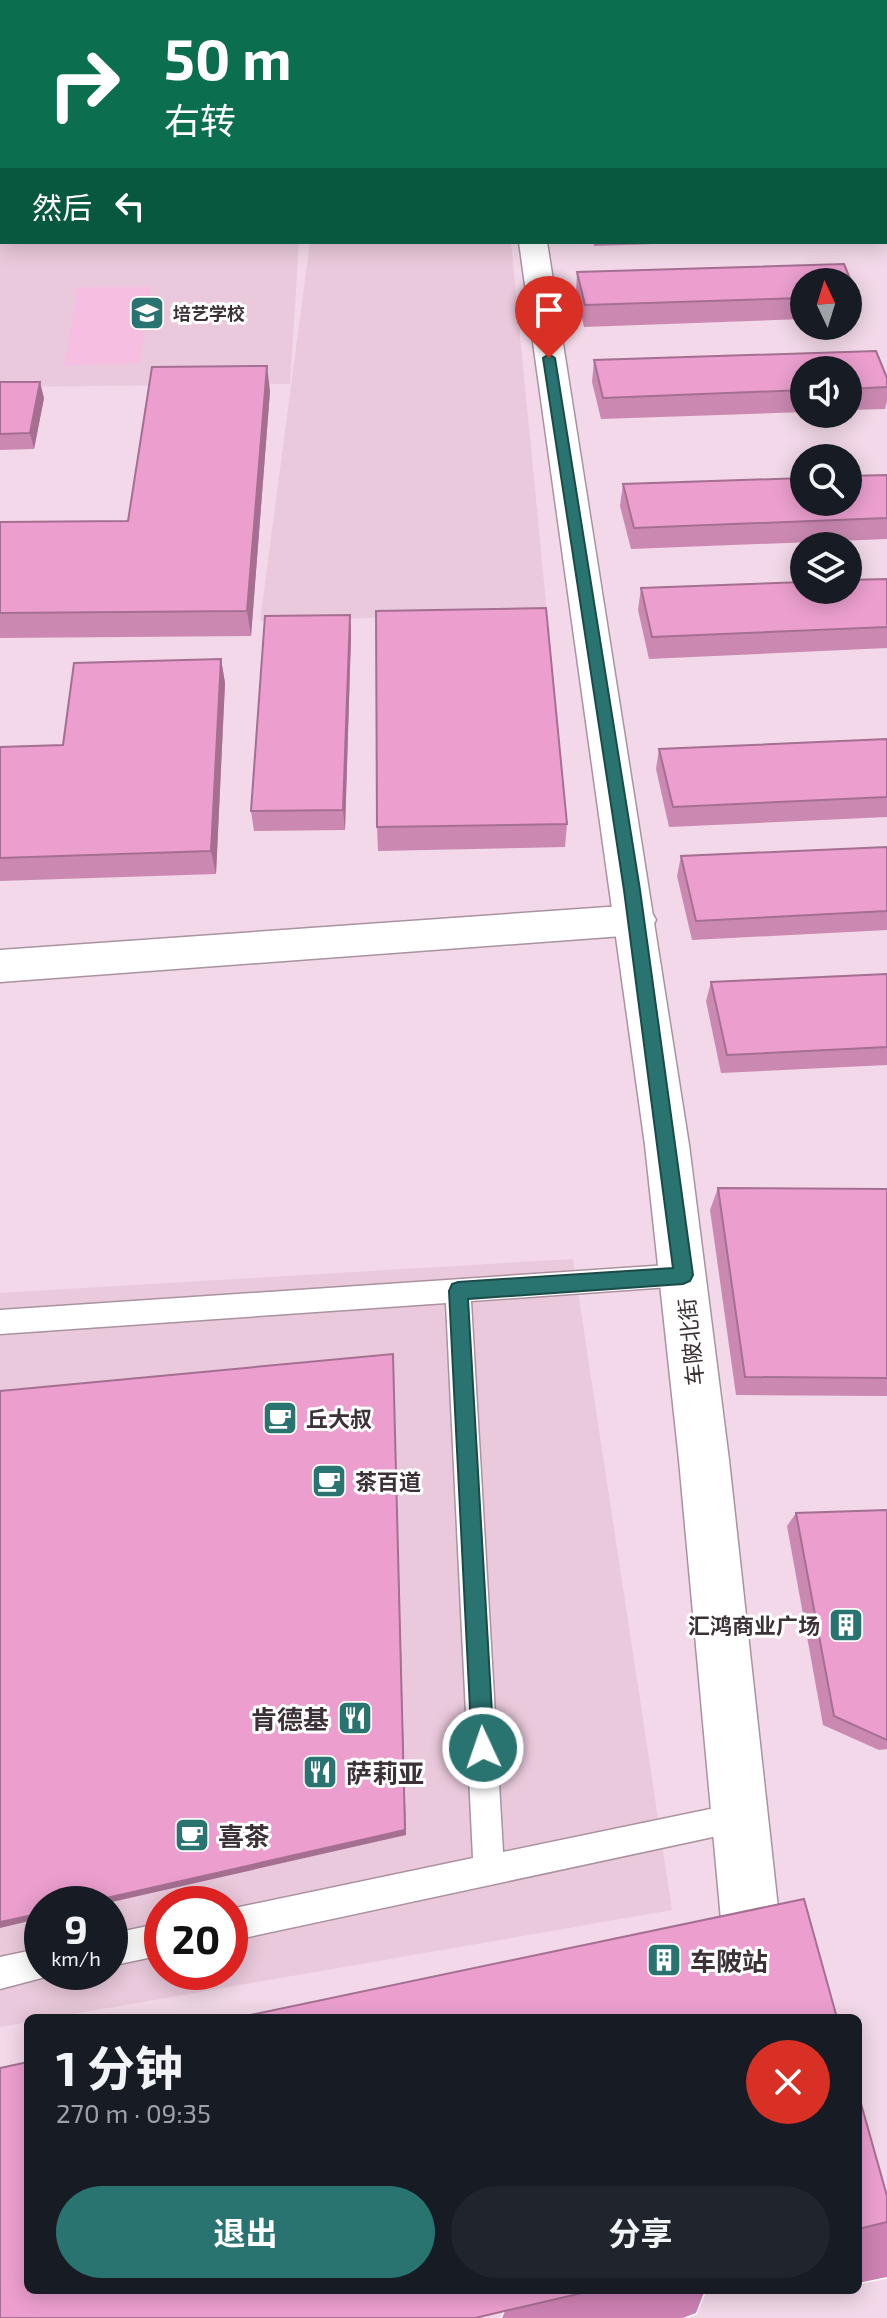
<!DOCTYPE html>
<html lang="zh">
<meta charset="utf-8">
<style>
:root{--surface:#171b24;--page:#20242c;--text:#f1f3f6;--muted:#9ea1a6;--accent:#297370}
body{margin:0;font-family:"Exo 2","Noto Sans SC",sans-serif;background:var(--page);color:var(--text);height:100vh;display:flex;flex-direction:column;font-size:30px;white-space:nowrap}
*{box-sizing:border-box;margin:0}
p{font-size:26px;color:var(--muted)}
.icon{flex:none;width:44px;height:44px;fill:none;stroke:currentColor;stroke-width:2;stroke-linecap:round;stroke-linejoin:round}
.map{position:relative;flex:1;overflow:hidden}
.panel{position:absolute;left:24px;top:2014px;width:838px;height:280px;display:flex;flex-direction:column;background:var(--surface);border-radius:12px;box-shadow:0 4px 20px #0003}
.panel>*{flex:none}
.guide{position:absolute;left:0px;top:0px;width:888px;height:244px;box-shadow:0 4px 20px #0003;background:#0b6e4f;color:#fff;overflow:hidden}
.needle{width:52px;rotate:356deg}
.fabs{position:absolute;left:790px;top:268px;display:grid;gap:16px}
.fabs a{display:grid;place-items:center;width:72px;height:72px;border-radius:50%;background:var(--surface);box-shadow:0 4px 20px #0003;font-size:40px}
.speed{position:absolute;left:24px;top:1886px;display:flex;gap:16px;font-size:40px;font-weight:700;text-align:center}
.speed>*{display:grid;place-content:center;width:104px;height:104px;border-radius:50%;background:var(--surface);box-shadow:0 4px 20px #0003;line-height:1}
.speed small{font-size:20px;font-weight:400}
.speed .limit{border:12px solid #d22;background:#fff;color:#111}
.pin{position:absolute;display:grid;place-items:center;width:68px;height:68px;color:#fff;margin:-82px -34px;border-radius:50% 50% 50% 0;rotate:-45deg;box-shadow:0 0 8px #0007}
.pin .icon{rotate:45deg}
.me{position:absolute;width:88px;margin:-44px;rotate:357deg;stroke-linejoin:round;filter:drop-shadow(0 0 6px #0008)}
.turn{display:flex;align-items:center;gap:28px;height:168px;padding:0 32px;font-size:36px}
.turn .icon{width:104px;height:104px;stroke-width:2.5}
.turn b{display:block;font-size:56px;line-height:68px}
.then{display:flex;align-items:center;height:76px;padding:0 32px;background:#0003;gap:16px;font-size:30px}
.round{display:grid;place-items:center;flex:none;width:84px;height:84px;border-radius:42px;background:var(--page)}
.overview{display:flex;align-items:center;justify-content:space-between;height:136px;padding:0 32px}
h1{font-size:48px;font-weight:700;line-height:60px}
.action{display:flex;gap:16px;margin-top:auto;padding:16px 32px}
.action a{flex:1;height:92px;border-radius:48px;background:var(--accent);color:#fff;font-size:32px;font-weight:700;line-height:92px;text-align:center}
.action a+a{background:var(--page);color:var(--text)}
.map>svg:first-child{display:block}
.built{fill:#e9c9db;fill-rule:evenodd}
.green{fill:#f6bee0}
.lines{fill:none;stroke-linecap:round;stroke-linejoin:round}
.service-casing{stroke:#aa92a0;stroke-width:3}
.minor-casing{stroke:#aa92a0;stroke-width:3}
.tertiary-casing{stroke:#aa92a0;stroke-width:3}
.trunk-casing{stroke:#fff;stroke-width:3}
.service{fill:#fff;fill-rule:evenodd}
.minor{fill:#fff;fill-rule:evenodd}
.tertiary{fill:#fff;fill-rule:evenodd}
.trunk{fill:#ce82b4;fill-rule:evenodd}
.wall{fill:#cb89b2}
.shaded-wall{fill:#a56f91}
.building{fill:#ec9fcf;stroke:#a56f91;stroke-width:2}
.route{fill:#297370;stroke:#1b4b49;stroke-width:2}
.labels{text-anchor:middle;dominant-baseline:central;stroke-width:6;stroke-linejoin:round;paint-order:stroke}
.far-poi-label{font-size:18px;font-weight:bold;fill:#3b3137;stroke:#fff;text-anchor:start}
.street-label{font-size:22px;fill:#3b3137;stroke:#fff}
.poi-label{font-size:22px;font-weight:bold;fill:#3b3137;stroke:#fff;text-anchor:start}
.near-poi-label{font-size:26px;font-weight:bold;fill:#3b3137;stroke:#fff;text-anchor:start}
</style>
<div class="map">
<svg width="887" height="2318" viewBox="0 0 887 2318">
<rect width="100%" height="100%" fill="#f2d8e8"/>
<path class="built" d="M0 196 2 242H299L290 384 0 387Z
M310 242H511L547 613 260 621Z
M573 1259 672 1910 50 2018H28V2022L0 2027V1293ZM42 1904H110V1972H42ZM162 1904H230V1972H162Z"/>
<path class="green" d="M78 287H151L140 363 64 366Z"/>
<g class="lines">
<g class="service-casing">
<path id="service" d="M425 0H437V2H425Z
M2 30V45L0 46V31Z
M683 1264 692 1267 696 1275 692 1283 683 1286 471 1301 503 1852 739 1803 750 1807 754 1818 750 1829 230 1941V1909L473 1858 446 1303 0 1334V1310Z
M162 1923V1955L110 1966V1934Z
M42 1948V1972H55L53 1975 0 1989V1957Z"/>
</g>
<g class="minor-casing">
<path id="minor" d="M0 170H2V186H0Z
M636 905 650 909 656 920 650 931 636 935 0 982V950Z"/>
</g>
<g class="tertiary-casing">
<path id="tertiary" d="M490 0H512L513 2H491Z
M519 242H547L689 1145 729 1460 790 2018H730L679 1460 645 1145Z"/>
</g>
<g class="trunk-casing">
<path id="trunk" d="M887 2213V2277L858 2283V2219Z
M524 2290H705L696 2313 683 2318H502L512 2295Z"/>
</g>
<use href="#service" class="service"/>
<use href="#minor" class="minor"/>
<use href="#tertiary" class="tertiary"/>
<use href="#trunk" class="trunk"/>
</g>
<path class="wall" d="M886 26H887L886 71Z
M2 68V132H0V72Z
M886 136H887L886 186Z
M886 188H887V225L886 223Z
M593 242H715L594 246Z
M844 264 857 296 852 318H848V282H804V319L584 327 576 293 577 272Z
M876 351 887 378V401L885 409 848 410V370H804V412L601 419 592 382 594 360Z
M0 382 44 398 34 449 0 450Z
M270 391 251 636 0 638V522L128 521Z
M887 475V539L631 549 620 506 623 484Z
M887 579V648L649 659 638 610 641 588Z
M350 615 351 636 345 830 254 831 251 811Z
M221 659 225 683 216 874 0 881V747L63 745Z
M887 739V817L669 827 656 769 659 749Z
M567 824 565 847 378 851 377 827Z
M887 847V930L692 940 677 876 681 856Z
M887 974V1065L721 1073 706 1001 711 982Z
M718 1188 887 1189V1396L736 1395 710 1210Z
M887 1510V1749L879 1750 823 1725 787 1526 796 1513Z"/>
<path class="shaded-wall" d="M267 366 270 391 251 636 247 611Z
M40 382 44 398 34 449 30 433Z
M350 615 351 636 345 830 343 810Z
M221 659 225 683 216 874 211 851Z
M393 1354 406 1835 103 1904H80Z
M42 1913V1918L0 1928V1922Z"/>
<path class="building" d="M30 0H400L399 2H29Z
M886 26H887V50H886Z
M2 68V111H0V72Z
M886 80H887L886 106Z
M844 264 857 296H848V282H804V298L585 305 577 272Z
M876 351 887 378V387L848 389V370H804V390L603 398 594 360Z
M267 366 247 611 0 613V522L128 521 152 367Z
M0 382H40L30 433 0 434Z
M887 475V518L634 528 623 484 804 478V502H848V476Z
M887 579V627L652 637 641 588 804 582V590H848V580Z
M546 608 567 824 377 827 376 611Z
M350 615 343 810 251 811 265 616Z
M221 659 211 851 0 858V747L63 745 74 663Z
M887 739V797L673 807 659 749Z
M887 847V911L696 921 681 856Z
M887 974V1047L727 1055 711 982Z
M718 1188 887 1189V1378L745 1377Z
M393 1354 405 1830 80 1904H42V1913L0 1922V1391Z
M887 1510V1740L834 1716 796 1513Z
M804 1899 837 2018H236Z
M28 2062V2290H595L475 2318H0V2068Z
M858 2093 887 2196V2222L858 2229Z"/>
<path class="route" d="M549 354 555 358 640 890 693 1275 690 1281 683 1284 468 1299 494 1748 491 1756 483 1760 475 1756 472 1748 449 1291 452 1284 458 1282 673 1268 624 890 543 358Z"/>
<defs>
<g id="school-square" transform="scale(1.8)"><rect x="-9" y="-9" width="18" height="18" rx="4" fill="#297370" stroke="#fff"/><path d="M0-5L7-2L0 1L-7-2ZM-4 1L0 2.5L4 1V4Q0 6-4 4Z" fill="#fff"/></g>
<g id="cafe-square" transform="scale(1.8)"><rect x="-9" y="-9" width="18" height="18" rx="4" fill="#297370" stroke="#fff"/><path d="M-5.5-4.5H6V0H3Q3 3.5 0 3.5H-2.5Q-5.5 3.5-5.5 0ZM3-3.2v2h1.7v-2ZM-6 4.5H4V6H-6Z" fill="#fff"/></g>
<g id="building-square" transform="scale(1.8)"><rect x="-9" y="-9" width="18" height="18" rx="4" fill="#297370" stroke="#fff"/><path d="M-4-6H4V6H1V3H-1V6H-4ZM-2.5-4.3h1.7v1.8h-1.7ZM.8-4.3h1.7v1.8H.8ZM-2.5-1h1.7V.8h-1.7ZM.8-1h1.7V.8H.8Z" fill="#fff"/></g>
<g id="restaurant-square" transform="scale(1.8)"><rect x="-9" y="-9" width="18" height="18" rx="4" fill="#297370" stroke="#fff"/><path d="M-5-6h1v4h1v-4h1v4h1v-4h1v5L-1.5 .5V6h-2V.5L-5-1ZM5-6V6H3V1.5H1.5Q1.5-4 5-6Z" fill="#fff"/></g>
</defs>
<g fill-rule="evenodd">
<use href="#school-square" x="147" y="313"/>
<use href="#cafe-square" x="280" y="1418"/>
<use href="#cafe-square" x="329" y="1481"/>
<use href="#building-square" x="846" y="1625"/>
<use href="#restaurant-square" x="355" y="1718"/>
<use href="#restaurant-square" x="320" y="1772"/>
<use href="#cafe-square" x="192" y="1835"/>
<use href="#building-square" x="664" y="1960"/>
</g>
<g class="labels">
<g class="far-poi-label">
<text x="173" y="313">培艺学校</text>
</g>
<g class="street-label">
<text transform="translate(690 1342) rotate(-96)">车陂北街</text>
</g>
<g class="poi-label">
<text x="306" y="1418">丘大叔</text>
<text x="355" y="1481">茶百道</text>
<text x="820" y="1625" text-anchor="end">汇鸿商业广场</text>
</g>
<g class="near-poi-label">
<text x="329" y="1718" text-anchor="end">肯德基</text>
<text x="346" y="1772">萨莉亚</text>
<text x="218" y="1835">喜茶</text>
<text x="690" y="1960">车陂站</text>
</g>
</g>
</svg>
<div class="fabs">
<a><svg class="needle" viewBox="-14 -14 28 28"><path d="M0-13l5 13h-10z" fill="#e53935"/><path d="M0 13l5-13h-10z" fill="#9ea1a6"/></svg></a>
<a><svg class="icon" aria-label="sound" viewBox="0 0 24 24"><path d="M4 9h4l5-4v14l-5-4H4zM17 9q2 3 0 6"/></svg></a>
<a><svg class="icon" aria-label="search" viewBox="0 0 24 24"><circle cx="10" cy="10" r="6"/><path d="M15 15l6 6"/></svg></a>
<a><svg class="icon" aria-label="layers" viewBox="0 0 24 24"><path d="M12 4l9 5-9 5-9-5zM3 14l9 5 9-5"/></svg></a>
</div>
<div class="speed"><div>9<small>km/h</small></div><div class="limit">20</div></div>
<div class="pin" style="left:549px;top:358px;background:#d93025"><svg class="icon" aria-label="arrive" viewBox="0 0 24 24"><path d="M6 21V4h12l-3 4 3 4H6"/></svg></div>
<svg class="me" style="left:483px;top:1748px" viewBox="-20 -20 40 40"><circle r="17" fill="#297370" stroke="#fff" stroke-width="3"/><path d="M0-11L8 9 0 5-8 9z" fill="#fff"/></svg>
<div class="guide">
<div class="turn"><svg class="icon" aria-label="right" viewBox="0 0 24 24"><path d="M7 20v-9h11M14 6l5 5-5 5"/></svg><div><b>50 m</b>右转</div></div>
<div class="then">然后<svg class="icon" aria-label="left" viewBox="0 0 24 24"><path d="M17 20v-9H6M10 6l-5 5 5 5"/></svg></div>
</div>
<section class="panel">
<div class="overview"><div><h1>1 分钟</h1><p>270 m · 09:35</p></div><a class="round" style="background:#d93025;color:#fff"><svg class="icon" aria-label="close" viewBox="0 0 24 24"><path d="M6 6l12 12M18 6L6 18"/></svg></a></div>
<div class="action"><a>退出</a><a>分享</a></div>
</section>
</div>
